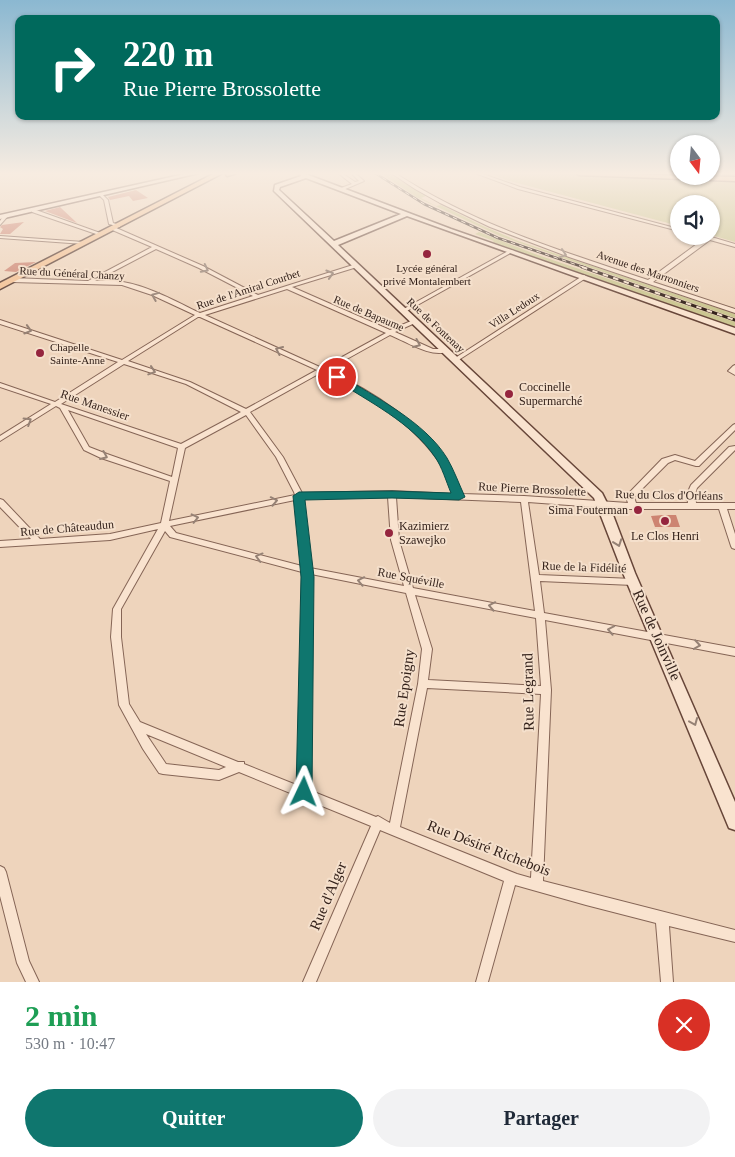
<!DOCTYPE html>
<html lang="fr">
<meta charset="utf-8">
<style>
:root{--surface:#fff;--page:#f2f2f3;--text:#1f2937;--muted:#747a83;--accent:#0f766e}
body{margin:0;font-family:Georgia,serif;background:var(--page);color:var(--text);height:100vh;display:flex;flex-direction:column;font-size:19px;white-space:nowrap}
*{box-sizing:border-box;margin:0}
p{font-size:16px;color:var(--muted)}
.icon{flex:none;width:28px;height:28px;fill:none;stroke:currentColor;stroke-width:2;stroke-linecap:round;stroke-linejoin:round}
.map{position:relative;height:982px;overflow:hidden}
.side{display:flex;flex-direction:column;background:var(--surface);flex:1}
.side>*{flex:none}
.top-card{position:absolute;left:15px;top:15px;width:705px;height:105px;border-radius:10px;box-shadow:0 1px 4px #0004;background:#00695c;color:#fff;overflow:hidden}
.needle{width:32px;rotate:164deg}
.controls{position:absolute;left:670px;top:135px;display:grid;gap:10px}
.controls a{display:grid;place-items:center;width:50px;height:50px;border-radius:50%;background:var(--surface);box-shadow:0 1px 4px #0004;font-size:25px}
.pin{position:absolute;display:grid;place-items:center;width:42px;height:42px;color:#fff;margin:-21px;border:2px solid #fff;border-radius:50%;box-shadow:0 1px 5px #0007}
.me{position:absolute;width:55px;margin:-28px;rotate:2deg;stroke-linejoin:round;filter:drop-shadow(0 0 4px #0008)}
.turn{display:flex;align-items:center;gap:18px;height:105px;padding:0 25px;font-size:22px}
.turn .icon{width:65px;height:65px;stroke-width:2.5}
.turn b{display:block;font-size:35px;line-height:42px}
.round{display:grid;place-items:center;flex:none;width:52px;height:52px;border-radius:26px;background:var(--page)}
.overview{display:flex;align-items:center;justify-content:space-between;height:85px;padding:0 25px}
h1{font-size:30px;font-weight:700;line-height:38px;color:#1e9e55}
.cta{display:flex;gap:10px;margin-top:auto;padding:10px 25px}
.cta a{flex:1;height:58px;border-radius:30px;background:var(--accent);color:#fff;font-size:20px;font-weight:700;line-height:58px;text-align:center}
.cta a+a{background:var(--page);color:var(--text)}
.map>svg:first-child{display:block}
.green{fill:#cbc691}
.building{fill:#cd8471}
.lines{fill:none;stroke-linecap:round;stroke-linejoin:round}
.street-casing{stroke:#856556;stroke-width:2}
.secondary-casing{stroke:#674639;stroke-width:3}
.primary-casing{stroke:#53352b;stroke-width:3}
.street{fill:#f9e3cf;fill-rule:evenodd}
.secondary{fill:#f9e3cf;fill-rule:evenodd}
.primary{fill:#f3c092;fill-rule:evenodd}
.rail-far1-casing{stroke:#34221b;stroke-width:2.5}
.rail-casing{stroke:#34221b;stroke-width:3}
.rail-far1{stroke:#f5e0cc;stroke-width:1;stroke-dasharray:4.5;stroke-linecap:butt}
.rail{stroke:#f5e0cc;stroke-width:2;stroke-dasharray:5.5;stroke-linecap:butt}
.oneway{stroke:#968275}
.route{fill:#0f766e;stroke:#0a4d48}
.poi-dot{fill:#95253e;stroke:#f5e0cc;stroke-width:2}
.labels{text-anchor:middle;dominant-baseline:central;stroke-width:4;stroke-linejoin:round;paint-order:stroke}
.far-poi-label{font-size:11px;fill:#34221b;stroke:#f5e0cc}
.far-street-label{font-size:11px;fill:#34221b;stroke:#f5e0cc}
.poi-label{font-size:12px;fill:#34221b;stroke:#f5e0cc;text-anchor:start}
.street-label{font-size:12px;fill:#34221b;stroke:#f5e0cc}
.near-street-label{font-size:15px;fill:#34221b;stroke:#f5e0cc}
</style>
<div class="map">
<svg width="735" height="982" viewBox="0 0 735 982">
<rect width="100%" height="100%" fill="#eed4bc"/>
<path class="green" d="M380 173H388L426 196 421 198 436 206 441 205 483 226 518 241 735 314V318L500 236 416 197Z
M490 173H679V176H711V173H735V242L711 235V204H679V226L506 180Z
M479 232 535 254 735 322V327L492 242 494 241 475 234Z"/>
<path class="building" d="M136 190 148 198 133 201 129 196 110 200 108 197Z
M60 207 77 223 45 211Z
M24 222 10 234H0L3 229 0 227 2 225Z
M36 262 16 272 4 271 15 263Z
M663 515H676L680 527H655L651 516Z"/>
<g class="lines">
<g class="street-casing">
<path id="street" d="M338 173H342L355 182 359 181 351 173H355L364 181 343 190H341V188L352 184Z
M391 173H395C475 225 559 250 648 280L705 238 700 236H708L735 244V247L710 240 653 282 735 309V313L569 257 490 227 440 203 415 189Z
M475 173H480L520 187 679 229V231L518 189Z
M100 194H102L108 200 113 223 120 225V227L109 224 104 200 100 196Z
M32 210H36L103 234 99 235 32 212Z
M4 215 8 216 0 225V221Z
M110 227H114L203 266 258 295 353 265H357V267L292 287 390 330 411 321H415V323L395 332 433 349H445L448 351C433 359 405 341 390 335L327 370C370 390 425 424 449 466 454 475 458 485 462 494L524 496 628 503 626 497 627 495 662 459 675 455 695 461 733 425 735 424V430L699 466H696L675 460 668 463 634 497 636 503H688L687 494 691 485 729 447 735 446V450L697 488 695 494 696 503H735V509H727L735 534V549L732 548 731 546 719 509H623L528 502 539 575 633 579 636 580 637 582 636 584 633 585 540 581 544 613 735 648V656L545 620 551 690 543 881 735 930V942L669 926 673 982H661L656 923 586 905 515 885 488 982H476L504 881 380 830 316 982H303L371 826 239 772 219 780 163 774 159 773 143 749 119 705 111 637 113 609 158 529 110 540 0 547V541L31 539 0 507V499L3 500 40 539 110 534 161 523 170 481 101 458 84 450 60 408 56 406 0 441V436L51 404 0 387V383L55 402 118 362 0 324V320L122 360 195 315 152 295 122 285 12 282 9 280 12 278 88 281 152 247 110 229ZM156 249 199 268 253 296 200 313C177 302 148 286 123 282 114 280 104 281 95 281ZM287 289 386 333 322 368 205 315ZM198 317H200L317 370 246 409 190 382 128 361ZM124 364 186 384 241 412 181 444 61 404ZM322 372C367 394 414 423 442 466 447 474 450 485 454 494L392 491 302 493 283 457 250 412ZM68 410 178 448 172 477 107 454 89 447ZM246 415 276 457 294 492 295 495 169 521 185 448ZM388 497 391 540 404 586 310 568 302 498ZM396 497 521 502 535 611 413 588 399 540ZM295 500 302 566 176 533 170 526ZM165 531 170 537 302 572 299 786 244 764V762H238L140 722 129 704 121 637V609ZM311 574 406 593 422 649 418 684 390 823 378 816 376 817 309 790ZM415 595 536 618 541 686 428 680 432 649ZM427 688 541 694 531 878 517 874 400 827ZM146 734 226 767 219 770 166 764Z
M0 236 84 242 86 243 84 244 0 238Z
M510 250 514 251 405 312 400 311Z
M584 275 587 277 586 278 457 361H453L452 360Z
M735 365V375L728 371 733 366Z
M0 866 4 868 6 872 29 961 39 982H26L17 963 0 896Z"/>
</g>
<g class="secondary-casing">
<path id="secondary" d="M189 173H199L0 219V215Z
M299 173H303L451 229 735 328V334L407 216 338 245 602 493 613 515 635 573 735 802V830L729 828 623 573 594 498 274 191 275 185 301 176ZM306 178 401 214 334 241 279 190 280 187Z"/>
</g>
<g class="primary-casing">
<path id="primary" d="M215 173H223L0 289V283Z
M225 173H237L227 176Z
M576 173 735 177V181L579 175Z"/>
</g>
<use href="#street" class="street"/>
<use href="#secondary" class="secondary"/>
<use href="#primary" class="primary"/>
<g class="rail-far1-casing">
<path id="rail-far1" d="M375 173 424 204 498 238 586 268"/>
</g>
<g class="rail-casing">
<path id="rail" d="M582 267 735 320"/>
</g>
<use href="#rail-far1" class="rail-far1"/>
<use href="#rail" class="rail"/>
</g>
<defs><path id="oneway-chevron" d="M-2-3.5L2.5 0L-2 3.5" fill="none" stroke-width="1.6" stroke-linecap="round" stroke-linejoin="round" transform="scale(1.25)"/></defs>
<g class="oneway">
<use href="#oneway-chevron" transform="translate(563 254) rotate(18)"/>
<use href="#oneway-chevron" transform="translate(205 269) rotate(27)"/>
<use href="#oneway-chevron" transform="translate(330 274) rotate(-17)"/>
<use href="#oneway-chevron" transform="translate(155 296) rotate(-158)"/>
<use href="#oneway-chevron" transform="translate(28 330) rotate(17)"/>
<use href="#oneway-chevron" transform="translate(417 344) rotate(24)"/>
<use href="#oneway-chevron" transform="translate(279 350) rotate(-156)"/>
<use href="#oneway-chevron" transform="translate(152 371) rotate(18)"/>
<use href="#oneway-chevron" transform="translate(28 421) rotate(-32)"/>
<use href="#oneway-chevron" transform="translate(104 456) rotate(23)"/>
<use href="#oneway-chevron" transform="translate(274 501) rotate(-11)"/>
<use href="#oneway-chevron" transform="translate(195 518) rotate(-13)"/>
<use href="#oneway-chevron" transform="translate(618 543) rotate(70)"/>
<use href="#oneway-chevron" transform="translate(259 557) rotate(-165)"/>
<use href="#oneway-chevron" transform="translate(361 581) rotate(-169)"/>
<use href="#oneway-chevron" transform="translate(492 606) rotate(-169)"/>
<use href="#oneway-chevron" transform="translate(611 630) rotate(-169)"/>
<use href="#oneway-chevron" transform="translate(697 645) rotate(9)"/>
<use href="#oneway-chevron" transform="translate(694 722) rotate(67)"/>
</g>
<linearGradient id="sky" x2="0" y2="1"><stop stop-color="#8bb8d1"/><stop offset="0.56" stop-color="#f7ece1"/><stop offset="1" stop-color="#f7ece1" stop-opacity="0"/></linearGradient>
<rect width="735" height="310" fill="url(#sky)"/>
<path class="route" d="M334 375H340C375 397 425 422 447 458 454 470 459 484 465 497L459 500 392 498 305 500 314 577 312 792 310 798 304 800 298 798 296 792 301 577 293 496 299 492 392 491 451 493C446 481 442 467 435 457 411 422 369 402 334 379Z"/>
<g class="poi-dot">
<circle cx="427" cy="254" r="5"/>
<circle cx="40" cy="353" r="5"/>
<circle cx="509" cy="394" r="5"/>
<circle cx="638" cy="510" r="5"/>
<circle cx="665" cy="521" r="5"/>
<circle cx="389" cy="533" r="5"/>
</g>
<g class="labels">
<g class="far-poi-label">
<text x="427" y="268">Lycée général<tspan x="427" dy="13">privé Montalembert</tspan></text>
<text x="50" y="347" text-anchor="start">Chapelle<tspan x="50" dy="13">Sainte-Anne</tspan></text>
</g>
<g class="far-street-label">
<text transform="translate(648 271) rotate(19)">Avenue des Marronniers</text>
<text transform="translate(72 273) rotate(3)">Rue du Général Chanzy</text>
<text transform="translate(248 289) rotate(-18)">Rue de l'Amiral Courbet</text>
<text transform="translate(514 310) rotate(-33)">Villa Ledoux</text>
<text transform="translate(369 313) rotate(23)">Rue de Bapaume</text>
<text transform="translate(436 325) rotate(43)">Rue de Fontenay</text>
</g>
<g class="poi-label">
<text x="519" y="387">Coccinelle<tspan x="519" dy="14">Supermarché</tspan></text>
<text x="628" y="510" text-anchor="end">Sima Fouterman</text>
<text x="399" y="526">Kazimierz<tspan x="399" dy="14">Szawejko</tspan></text>
<text x="665" y="536" text-anchor="middle">Le Clos Henri</text>
</g>
<g class="street-label">
<text transform="translate(95 405) rotate(19)">Rue Manessier</text>
<text transform="translate(532 489) rotate(3)">Rue Pierre Brossolette</text>
<text transform="translate(669 495) rotate(1)">Rue du Clos d'Orléans</text>
<text transform="translate(67 528) rotate(-5)">Rue de Châteaudun</text>
<text transform="translate(584 567) rotate(2)">Rue de la Fidélité</text>
<text transform="translate(411 578) rotate(11)">Rue Squéville</text>
</g>
<g class="near-street-label">
<text transform="translate(657 635) rotate(66)">Rue de Joinville</text>
<text transform="translate(404 688) rotate(-82)">Rue Epoigny</text>
<text transform="translate(528 692) rotate(-91)">Rue Legrand</text>
<text transform="translate(489 848) rotate(21)">Rue Désiré Richebois</text>
<text transform="translate(328 896) rotate(-67)">Rue d'Alger</text>
</g>
</g>
</svg>
<div class="controls">
<a><svg class="needle" viewBox="-14 -14 28 28"><path d="M0-13l5 13h-10z" fill="#e53935"/><path d="M0 13l5-13h-10z" fill="#747a83"/></svg></a>
<a><svg class="icon" aria-label="sound" viewBox="0 0 24 24"><path d="M4 9h4l5-4v14l-5-4H4zM17 9q2 3 0 6"/></svg></a>
</div>
<div class="pin" style="left:337px;top:377px;background:#d93025"><svg class="icon" aria-label="arrive" viewBox="0 0 24 24"><path d="M6 21V4h12l-3 4 3 4H6"/></svg></div>
<svg class="me" style="left:304px;top:792px" viewBox="-20 -20 40 40"><path d="M0-17L14 15 0 8-14 15z" fill="#0f766e" stroke="#fff" stroke-width="4"/></svg>
<div class="top-card">
<div class="turn"><svg class="icon" aria-label="right" viewBox="0 0 24 24"><path d="M7 20v-9h11M14 6l5 5-5 5"/></svg><div><b>220 m</b>Rue Pierre Brossolette</div></div>
</div>
</div>
<section class="side">
<div class="overview"><div><h1>2 min</h1><p>530 m · 10:47</p></div><a class="round" style="background:#d93025;color:#fff"><svg class="icon" aria-label="close" viewBox="0 0 24 24"><path d="M6 6l12 12M18 6L6 18"/></svg></a></div>
<div class="cta"><a>Quitter</a><a>Partager</a></div>
</section>
